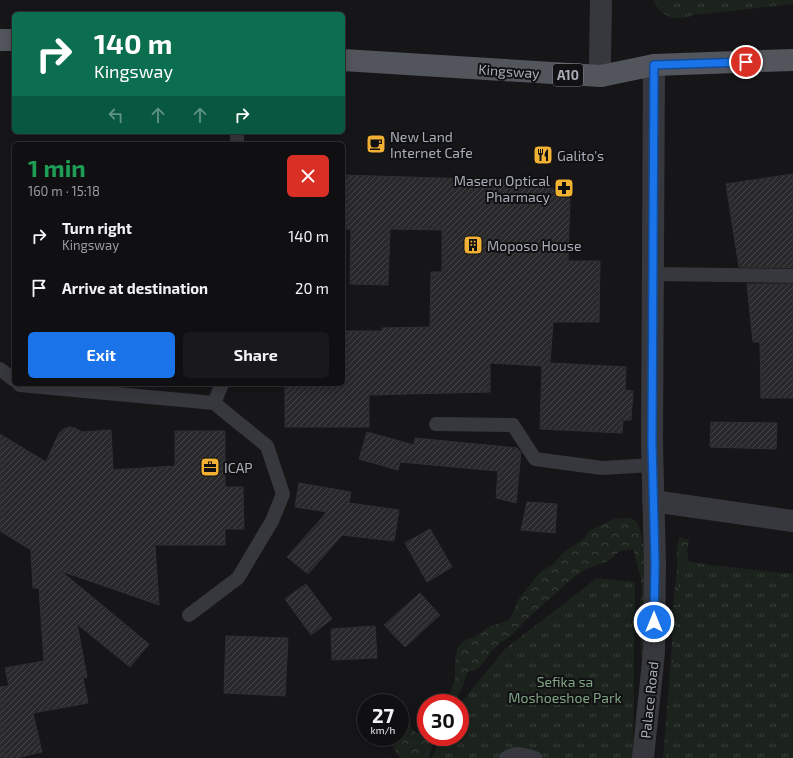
<!DOCTYPE html>
<meta charset="utf-8">
<style>
:root{--surface:#101012;--page:#19191b;--text:#f1f3f6;--muted:#9c9d9f;--line:#303032;--accent:#1a73e8}
body{margin:0;font-family:"Exo 2",sans-serif;background:var(--page);color:var(--text);height:100vh;display:flex;flex-direction:column;font-size:15px;white-space:nowrap}
*{box-sizing:border-box;margin:0}
p{font-size:13px;color:var(--muted)}
.icon{flex:none;width:22px;height:22px;fill:none;stroke:currentColor;stroke-width:2;stroke-linecap:round;stroke-linejoin:round}
.map{position:relative;flex:1;overflow:hidden}
.side{position:absolute;left:12px;top:142px;width:333px;height:244px;display:flex;flex-direction:column;background:var(--surface);border-radius:6px;box-shadow:0 2px 10px #0003,0 0 0 1px var(--line)}
.side>*{flex:none}
.banner{position:absolute;left:12px;top:12px;width:333px;height:122px;border-radius:6px;box-shadow:0 2px 10px #0003,0 0 0 1px var(--line);background:#0b6e4f;color:#fff;overflow:hidden}
.speed{position:absolute;left:357px;top:694px;display:flex;gap:8px;font-size:20px;font-weight:700;text-align:center}
.speed>*{display:grid;place-content:center;width:52px;height:52px;border-radius:50%;background:var(--surface);box-shadow:0 2px 10px #0003,0 0 0 1px var(--line);line-height:1}
.speed small{font-size:10px;font-weight:400}
.speed .limit{border:6px solid #d22;background:#fff;color:#111}
.pin{position:absolute;display:grid;place-items:center;width:34px;height:34px;color:#fff;margin:-17px;border:2px solid #fff;border-radius:50%;box-shadow:0 1px 4px #0007}
.me{position:absolute;width:44px;margin:-22px;rotate:0deg;stroke-linejoin:round;filter:drop-shadow(0 0 3px #0008)}
.turn{display:flex;align-items:center;gap:14px;height:84px;padding:0 16px;font-size:18px}
.turn .icon{width:52px;height:52px;stroke-width:2.5}
.turn b{display:block;font-size:28px;line-height:34px}
.lanes{display:flex;align-items:center;height:38px;padding:0 16px;background:#0003;justify-content:center;gap:20px;direction:ltr}
.lanes .off{opacity:.35}
.round{display:grid;place-items:center;flex:none;width:42px;height:42px;border-radius:6px;background:var(--page)}
.summary{display:flex;align-items:center;justify-content:space-between;height:68px;padding:0 16px}
h1{font-size:24px;font-weight:700;line-height:30px;color:#1e9e55}
.primary-button{display:flex;gap:8px;margin-top:auto;padding:8px 16px}
.primary-button a{flex:1;height:46px;border-radius:6px;background:var(--accent);color:#fff;font-size:16px;font-weight:700;line-height:46px;text-align:center}
.primary-button a+a{background:var(--page);color:var(--text)}
ul{padding:0;list-style:none}
li{display:flex;align-items:center;gap:12px;height:52px;padding:0 16px}
li div{flex:1}
li b{display:block;font-size:15px}
li em{font-style:normal}
.map>svg:first-child{display:block}
.forest{fill:url(#forest-crowns)}
.park{fill:url(#park-tufts)}
.building{fill:url(#building-hatch);stroke:#303034}
.lines{fill:none;stroke-linecap:round;stroke-linejoin:round}
.lane{stroke:#37383d;stroke-width:14}
.street{stroke:#37383d;stroke-width:22}
.primary{stroke:#53555c;stroke-width:22}
.route-casing{stroke:#114b97;stroke-width:10}
.route{stroke:#1a73e8;stroke-width:7}
.labels{text-anchor:middle;dominant-baseline:central;stroke-width:4;stroke-linejoin:round;paint-order:stroke}
.shield{fill:#111113;stroke:#7b7e86;stroke-width:1}
.shield-label{font-size:13px;font-weight:bold;fill:#a8adb8}
.street-label{font-size:14px;fill:#a8adb8;stroke:#111113}
.poi-label{font-size:14px;fill:#a8adb8;stroke:#111113;text-anchor:start}
.park-label{font-size:14px;fill:#7fa381;stroke:#111113}
</style>
<div class="map">
<svg width="793" height="758" viewBox="0 0 793 758">
<defs>
<pattern id="forest-crowns" width="20" height="18" patternUnits="userSpaceOnUse"><rect width="20" height="18" fill="#1c231d"/><path d="M2 6a3 3 0 1 1 6 0M12 15a3 3 0 1 1 6 0" fill="none" stroke="#3a403c"/></pattern>
<pattern id="park-tufts" width="24" height="20" patternUnits="userSpaceOnUse"><rect width="24" height="20" fill="#1c231d"/><path d="M3 7l-1-3M5 7V3M7 7l1-3M15 17l-1-3M17 17v-4M19 17l1-3" fill="none" stroke="#3a403c"/></pattern>
<pattern id="building-hatch" width="6" height="6" patternUnits="userSpaceOnUse"><rect width="6" height="6" fill="#29292c"/><path d="M-1 1l2-2M0 6l6-6M5 7l2-2" fill="none" stroke="#454548"/></pattern>
</defs>
<rect width="100%" height="100%" fill="#161618"/>
<path class="forest" d="M630 518 637 522 641 533 646 560 643 668 640 639V601L642 590 641 579 633 549 620 551 608 561 586 569 574 577 528 618 511 636 500 643 491 652 484 662 477 669 468 672 460 692 452 703H444L446 702 455 680V663L457 648 467 639 474 637 489 627 509 620 513 613 518 600 536 577 542 571 553 564 563 553 585 538 589 531 601 525 614 519Z
M679 537 689 540 687 550 689 566 683 758H663L671 660 673 621V607L677 569V551Z
M402 709 413 730 418 734 426 730V737H435L429 758H400L389 740V737H400V710Z"/>
<path class="park" d="M653 0H793V4L693 15C675 22 662 18 653 0Z
M681 560 710 565 793 574V758H666Z
M597 578 635 582 633 758H432L441 737H460V704L505 649Z"/>
<path class="building" d="M793 174V268L739 267 726 184Z
M343 175 538 181 570 198 568 261H600L599 322H553L550 363 626 367 625 390 633 391 631 420H623L622 433 540 429 542 366 490 363V392L369 395V427H285V384H343V331H382V328L430 327 431 272H442V230L390 229 388 285 350 284 351 229H343Z
M747 284H793V398H761L760 342H753Z
M711 422 777 423 776 449 710 447Z
M70 427 75 428 82 432 111 430 113 470 175 466V431H225V487H243L244 529H225V545H155L159 605 61 571 149 644 130 667 77 624 87 677 83 678 88 703 33 713 42 752 16 758H0V687L9 686 5 668 44 661 39 588H33L31 550 0 531V434L46 462 59 433 64 429Z
M367 432 414 445 415 438 517 448 521 452 516 503 496 498 498 471 400 462 398 470 359 459Z
M299 483 351 492 349 503 399 510 394 541 342 535 308 574 287 557 327 512 295 507Z
M527 502 557 504 555 533 521 530Z
M430 529 452 567 427 582 405 543Z
M306 584 332 619 311 635 285 599Z
M420 593 440 615 405 647 384 625Z
M375 626 377 658 332 660 331 629Z
M226 636 288 638 285 696 224 693Z"/>
<g class="lines">
<path class="lane" d="M237 144V132
M653 274 793 276
M0 369 14 380
M19 384 20 385 214 403 267 446 283 494 272 521 238 578 189 615
M214 403 222 384
M436 424 513 425 535 459 602 468 653 465
M506 758C515 751 525 755 535 758"/>
<path class="street" d="M601 76 600 61 601 0
M653 501 793 521
M643 758 654 652 655 563 652 443 654 65"/>
<path class="primary" d="M0 40H14
M343 60 601 76 654 65 793 60"/>
</g>
<g class="lines">
<g class="route-casing">
<path id="route" d="M654 622 655 563 652 443 654 65 746 62"/>
</g>
<use href="#route" class="route"/>
</g>
<defs>
<g id="cafe-square" transform="scale(1)"><rect x="-9" y="-9" width="18" height="18" rx="4" fill="#f2b134" stroke="#111113"/><path d="M-5.5-4.5H6V0H3Q3 3.5 0 3.5H-2.5Q-5.5 3.5-5.5 0ZM3-3.2v2h1.7v-2ZM-6 4.5H4V6H-6Z" fill="#111"/></g>
<g id="restaurant-square" transform="scale(1)"><rect x="-9" y="-9" width="18" height="18" rx="4" fill="#f2b134" stroke="#111113"/><path d="M-5-6h1v4h1v-4h1v4h1v-4h1v5L-1.5 .5V6h-2V.5L-5-1ZM5-6V6H3V1.5H1.5Q1.5-4 5-6Z" fill="#111"/></g>
<g id="pharmacy-square" transform="scale(1)"><rect x="-9" y="-9" width="18" height="18" rx="4" fill="#f2b134" stroke="#111113"/><path d="M-2-6h4v4h4v4h-4v4h-4v-4h-4v-4h4Z" fill="#111"/></g>
<g id="building-square" transform="scale(1)"><rect x="-9" y="-9" width="18" height="18" rx="4" fill="#f2b134" stroke="#111113"/><path d="M-4-6H4V6H1V3H-1V6H-4ZM-2.5-4.3h1.7v1.8h-1.7ZM.8-4.3h1.7v1.8H.8ZM-2.5-1h1.7V.8h-1.7ZM.8-1h1.7V.8H.8Z" fill="#111"/></g>
<g id="office-square" transform="scale(1)"><rect x="-9" y="-9" width="18" height="18" rx="4" fill="#f2b134" stroke="#111113"/><path d="M-6-3h4V-5.5h4V-3h4V5H-6ZM-1-4.5V-3h2v-1.5ZM-6 0V1H6V0Z" fill="#111"/></g>
</defs>
<g fill-rule="evenodd">
<use href="#cafe-square" x="376" y="144"/>
<use href="#restaurant-square" x="543" y="155"/>
<use href="#pharmacy-square" x="564" y="188"/>
<use href="#building-square" x="473" y="245"/>
<use href="#office-square" x="210" y="467"/>
</g>
<g class="labels">
<rect class="shield" x="553" y="64" width="30" height="22" rx="3"/>
<g class="shield-label">
<text x="568" y="75">A10</text>
</g>
<g class="street-label">
<text transform="translate(509 71) rotate(4)">Kingsway</text>
<text transform="translate(649 700) rotate(-84)">Palace Road</text>
</g>
<g class="poi-label">
<text x="390" y="136">New Land<tspan x="390" dy="16">Internet Cafe</tspan></text>
<text x="557" y="155">Galito's</text>
<text x="550" y="180" text-anchor="end">Maseru Optical<tspan x="550" dy="16">Pharmacy</tspan></text>
<text x="487" y="245">Moposo House</text>
<text x="224" y="467">ICAP</text>
</g>
<g class="park-label">
<text x="565" y="681">Sefika sa<tspan x="565" dy="16">Moshoeshoe Park</tspan></text>
</g>
</g>
</svg>
<div class="speed"><div>27<small>km/h</small></div><div class="limit">30</div></div>
<div class="pin" style="left:746px;top:62px;background:#d93025"><svg class="icon" aria-label="arrive" viewBox="0 0 24 24"><path d="M6 21V4h12l-3 4 3 4H6"/></svg></div>
<svg class="me" style="left:654px;top:622px" viewBox="-20 -20 40 40"><circle r="17" fill="#1a73e8" stroke="#fff" stroke-width="3"/><path d="M0-11L8 9 0 5-8 9z" fill="#fff"/></svg>
<div class="banner">
<div class="turn"><svg class="icon" aria-label="right" viewBox="0 0 24 24"><path d="M7 20v-9h11M14 6l5 5-5 5"/></svg><div><b>140 m</b>Kingsway</div></div>
<div class="lanes"><svg class="icon off" aria-label="left" viewBox="0 0 24 24"><path d="M17 20v-9H6M10 6l-5 5 5 5"/></svg><svg class="icon off" aria-label="ahead" viewBox="0 0 24 24"><path d="M12 20V5M6 11l6-6 6 6"/></svg><svg class="icon off" aria-label="ahead" viewBox="0 0 24 24"><path d="M12 20V5M6 11l6-6 6 6"/></svg><svg class="icon" aria-label="right" viewBox="0 0 24 24"><path d="M7 20v-9h11M14 6l5 5-5 5"/></svg></div>
</div>
<section class="side">
<div class="summary"><div><h1>1 min</h1><p>160 m · 15:18</p></div><a class="round" style="background:#d93025;color:#fff"><svg class="icon" aria-label="close" viewBox="0 0 24 24"><path d="M6 6l12 12M18 6L6 18"/></svg></a></div>
<ul>
<li><svg class="icon" aria-label="right" viewBox="0 0 24 24"><path d="M7 20v-9h11M14 6l5 5-5 5"/></svg><div><b>Turn right</b><p>Kingsway</p></div><em>140 m</em></li>
<li><svg class="icon" aria-label="arrive" viewBox="0 0 24 24"><path d="M6 21V4h12l-3 4 3 4H6"/></svg><div><b>Arrive at destination</b></div><em>20 m</em></li>
</ul>
<div class="primary-button"><a>Exit</a><a>Share</a></div>
</section>
</div>
